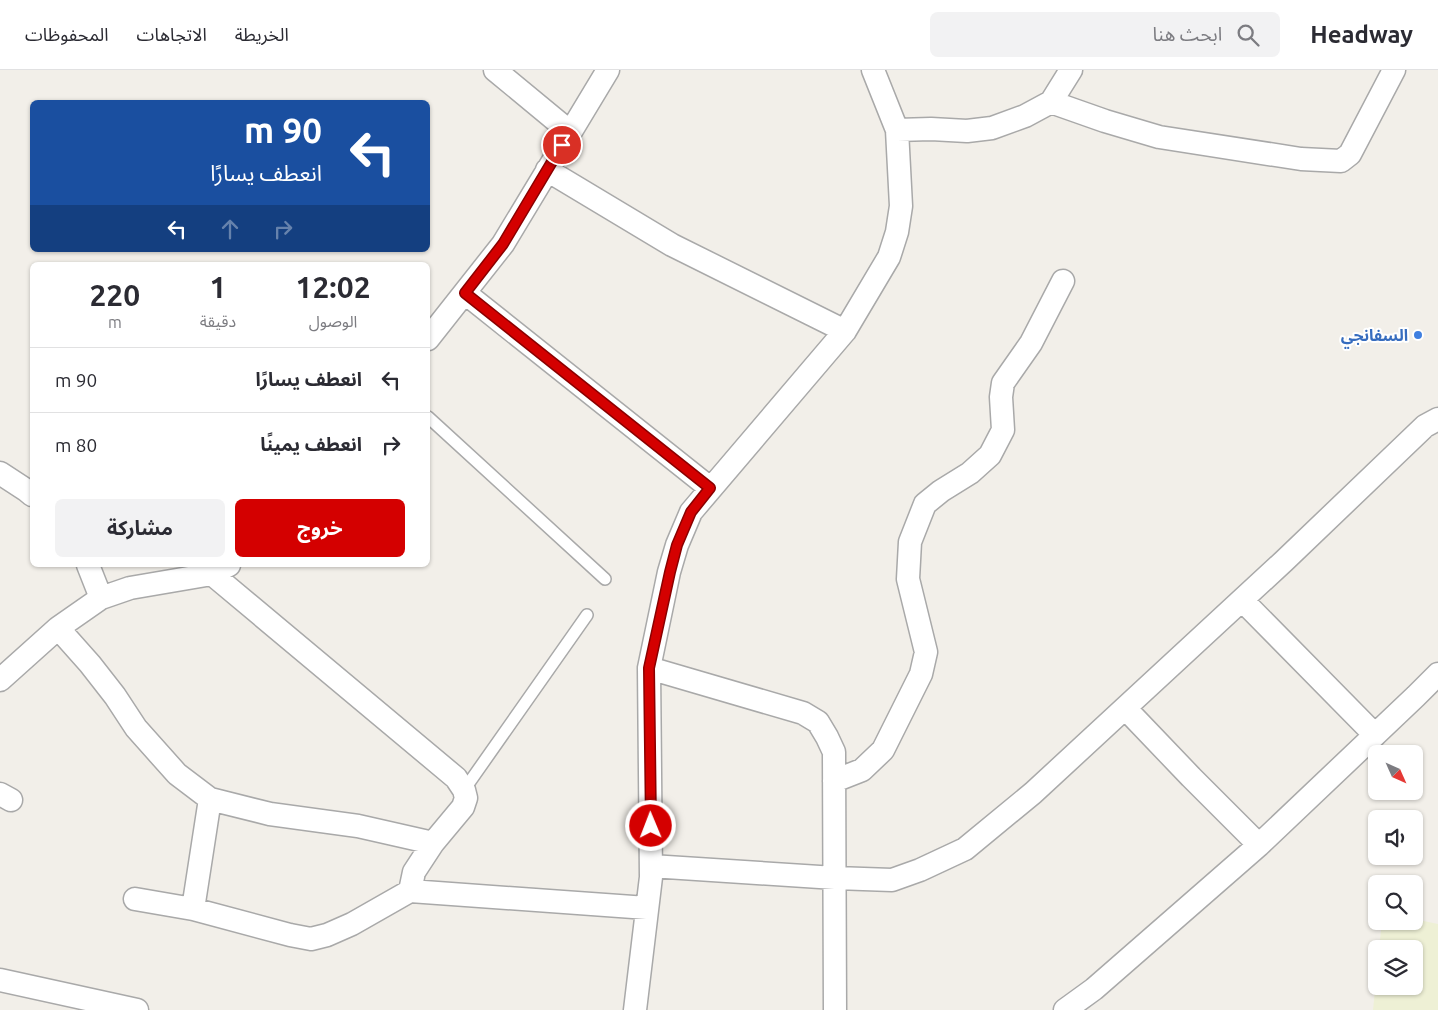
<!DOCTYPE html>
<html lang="ar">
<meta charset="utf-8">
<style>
:root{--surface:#fff;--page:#f2f2f3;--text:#2b2b33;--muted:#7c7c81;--line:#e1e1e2;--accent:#d40000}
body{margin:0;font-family:Ubuntu,"Noto Sans Arabic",sans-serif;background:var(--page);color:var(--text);direction:rtl;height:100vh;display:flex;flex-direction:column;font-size:19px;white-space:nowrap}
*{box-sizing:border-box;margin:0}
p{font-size:16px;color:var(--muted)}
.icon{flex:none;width:28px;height:28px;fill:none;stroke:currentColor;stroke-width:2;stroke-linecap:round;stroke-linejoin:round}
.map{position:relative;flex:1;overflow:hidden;direction:ltr}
.panel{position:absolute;left:30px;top:192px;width:400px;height:305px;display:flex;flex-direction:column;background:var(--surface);border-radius:8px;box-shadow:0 1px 4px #0004;direction:rtl}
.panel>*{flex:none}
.guide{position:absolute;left:30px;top:30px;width:400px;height:152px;border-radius:8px;box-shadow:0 1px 4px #0004;direction:rtl;background:#1a4fa0;color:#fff;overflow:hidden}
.needle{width:32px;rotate:135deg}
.controls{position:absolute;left:1368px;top:675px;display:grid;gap:10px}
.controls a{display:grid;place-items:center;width:55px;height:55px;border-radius:8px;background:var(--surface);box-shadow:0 1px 4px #0004;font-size:25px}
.pin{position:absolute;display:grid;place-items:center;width:42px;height:42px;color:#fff;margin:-21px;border:2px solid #fff;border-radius:50%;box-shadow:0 1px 5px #0007}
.me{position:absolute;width:55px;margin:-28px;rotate:359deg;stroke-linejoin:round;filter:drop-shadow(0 0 4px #0008)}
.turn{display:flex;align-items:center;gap:18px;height:105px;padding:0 25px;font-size:22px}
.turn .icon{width:65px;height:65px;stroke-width:2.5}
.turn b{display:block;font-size:35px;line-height:42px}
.lanes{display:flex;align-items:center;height:48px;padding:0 25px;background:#0003;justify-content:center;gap:25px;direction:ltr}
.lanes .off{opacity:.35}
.eta{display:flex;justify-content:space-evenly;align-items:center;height:85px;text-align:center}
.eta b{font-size:30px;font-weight:700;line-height:35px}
.cta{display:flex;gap:10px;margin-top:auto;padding:10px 25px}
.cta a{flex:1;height:58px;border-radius:8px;background:var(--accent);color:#fff;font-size:20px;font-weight:700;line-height:58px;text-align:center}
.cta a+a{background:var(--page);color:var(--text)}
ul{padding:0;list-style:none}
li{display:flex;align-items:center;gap:15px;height:65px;padding:0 25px;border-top:1px solid var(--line)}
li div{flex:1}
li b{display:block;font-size:19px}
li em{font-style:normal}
header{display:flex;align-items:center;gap:30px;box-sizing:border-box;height:70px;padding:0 25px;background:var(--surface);border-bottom:1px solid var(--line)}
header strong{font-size:24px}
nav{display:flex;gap:28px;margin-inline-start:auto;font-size:18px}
.search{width:350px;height:45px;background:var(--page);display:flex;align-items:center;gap:12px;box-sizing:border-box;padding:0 18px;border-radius:8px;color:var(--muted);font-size:19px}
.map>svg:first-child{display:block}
.farmland{fill:#eef0d5}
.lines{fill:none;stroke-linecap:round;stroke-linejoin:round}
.lane-casing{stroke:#a9a9a9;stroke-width:14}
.street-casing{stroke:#a9a9a9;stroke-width:25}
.lane{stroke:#fff;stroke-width:11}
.street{stroke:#fff;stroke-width:22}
.route-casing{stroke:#8a0000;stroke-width:12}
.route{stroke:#d40000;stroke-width:9}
.shop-dot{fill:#3f7fe0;stroke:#fff;stroke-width:2}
.labels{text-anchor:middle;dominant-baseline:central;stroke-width:4;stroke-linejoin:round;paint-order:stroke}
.shop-label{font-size:16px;font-weight:bold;fill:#366cbe;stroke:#fff;text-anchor:end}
</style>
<header>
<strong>Headway</strong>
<div class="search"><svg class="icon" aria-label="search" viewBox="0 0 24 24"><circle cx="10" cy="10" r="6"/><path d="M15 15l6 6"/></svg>ابحث هنا</div>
<nav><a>الخريطة</a><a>الاتجاهات</a><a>المحفوظات</a></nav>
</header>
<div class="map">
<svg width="1438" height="940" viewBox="0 0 1438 940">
<rect width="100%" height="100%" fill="#f2efe9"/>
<path class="farmland" d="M1414 849 1438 854V940H1373L1376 910V916H1414V879H1379L1382 851H1414Z"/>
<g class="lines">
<g class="lane-casing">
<path id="lane" d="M428 347 605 509
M464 720 587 545"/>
</g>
<g class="street-casing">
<path id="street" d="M495 0 570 62
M1051 32 1105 51 1159 67 1301 89 1341 91 1350 84 1394 0
M897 60 931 59 967 61 992 58 1025 46 1051 32 1071 0
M547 100 672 175 845 261
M465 223 710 418
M428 269 503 174 608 0
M0 403 26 420 32 425
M88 495 101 528 130 518 212 504 229 495
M212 504 456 708 464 720 466 728 463 737 433 773 414 802 410 821
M1242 530 1375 665
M58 558 90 594 115 626 136 658 177 704 210 729 270 744 358 756 433 773
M0 610 58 558 101 528
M1125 638 1191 707 1259 775
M834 711 862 700 883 680 921 604 926 582 908 509 910 472 925 434 941 421 970 403 990 385 1003 360 1001 327 1003 313 1031 273 1063 211
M0 724 11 730
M651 796 835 808 892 810 920 800 965 779 1033 723 1284 491 1425 356 1438 349
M135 829 193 839 290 865 311 869 327 865 352 854 410 821 647 838
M193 839 210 729
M0 910 137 940
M635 940 651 807 649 598
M835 940 834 682 827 667 818 652 803 643 649 598 669 502 677 475 691 442 845 261 889 187 897 162 901 136 897 60 873 0
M1065 940 1094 919 1259 775 1416 626 1438 604"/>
</g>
<use href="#lane" class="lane"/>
<use href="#street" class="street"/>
</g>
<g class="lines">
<g class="route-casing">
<path id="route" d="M562 75 503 174 465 223 710 418 691 442 677 475 670 502 649 598 651 756"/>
</g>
<use href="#route" class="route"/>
</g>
<circle class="shop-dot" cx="1418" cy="265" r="5"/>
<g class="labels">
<g class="shop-label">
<text x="1408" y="265">السفانجي</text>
</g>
</g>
</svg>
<div class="controls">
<a><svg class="needle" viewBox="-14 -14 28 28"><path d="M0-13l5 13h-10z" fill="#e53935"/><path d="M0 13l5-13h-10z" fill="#7c7c81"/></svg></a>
<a><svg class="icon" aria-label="sound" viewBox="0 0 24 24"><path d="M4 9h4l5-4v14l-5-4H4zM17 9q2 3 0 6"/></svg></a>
<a><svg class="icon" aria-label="search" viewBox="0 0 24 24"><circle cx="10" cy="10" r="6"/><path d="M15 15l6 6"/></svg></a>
<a><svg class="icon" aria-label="layers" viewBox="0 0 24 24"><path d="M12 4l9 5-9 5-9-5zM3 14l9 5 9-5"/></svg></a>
</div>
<div class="pin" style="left:562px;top:75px;background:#d93025"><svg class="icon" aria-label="arrive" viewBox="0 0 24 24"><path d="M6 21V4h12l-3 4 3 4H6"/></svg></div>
<svg class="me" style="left:651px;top:756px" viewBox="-20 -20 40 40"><circle r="17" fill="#d40000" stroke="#fff" stroke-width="3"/><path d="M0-11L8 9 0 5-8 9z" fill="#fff"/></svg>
<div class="guide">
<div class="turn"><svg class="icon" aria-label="left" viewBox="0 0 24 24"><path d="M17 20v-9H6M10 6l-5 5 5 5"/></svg><div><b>90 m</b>انعطف يسارًا</div></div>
<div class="lanes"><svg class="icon" aria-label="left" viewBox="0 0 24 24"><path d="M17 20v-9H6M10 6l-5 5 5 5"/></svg><svg class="icon off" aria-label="ahead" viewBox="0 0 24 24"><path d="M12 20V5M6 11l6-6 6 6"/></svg><svg class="icon off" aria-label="right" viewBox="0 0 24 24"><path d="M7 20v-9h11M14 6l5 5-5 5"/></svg></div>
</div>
<section class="panel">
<div class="eta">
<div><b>12:02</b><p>الوصول</p></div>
<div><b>1</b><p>دقيقة</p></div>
<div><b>220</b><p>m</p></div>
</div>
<ul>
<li><svg class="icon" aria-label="left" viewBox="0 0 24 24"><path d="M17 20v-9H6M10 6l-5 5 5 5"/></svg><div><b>انعطف يسارًا</b></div><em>90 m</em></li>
<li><svg class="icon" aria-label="right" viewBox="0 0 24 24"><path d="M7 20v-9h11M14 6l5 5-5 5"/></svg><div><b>انعطف يمينًا</b></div><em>80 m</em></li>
</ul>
<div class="cta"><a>خروج</a><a>مشاركة</a></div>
</section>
</div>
